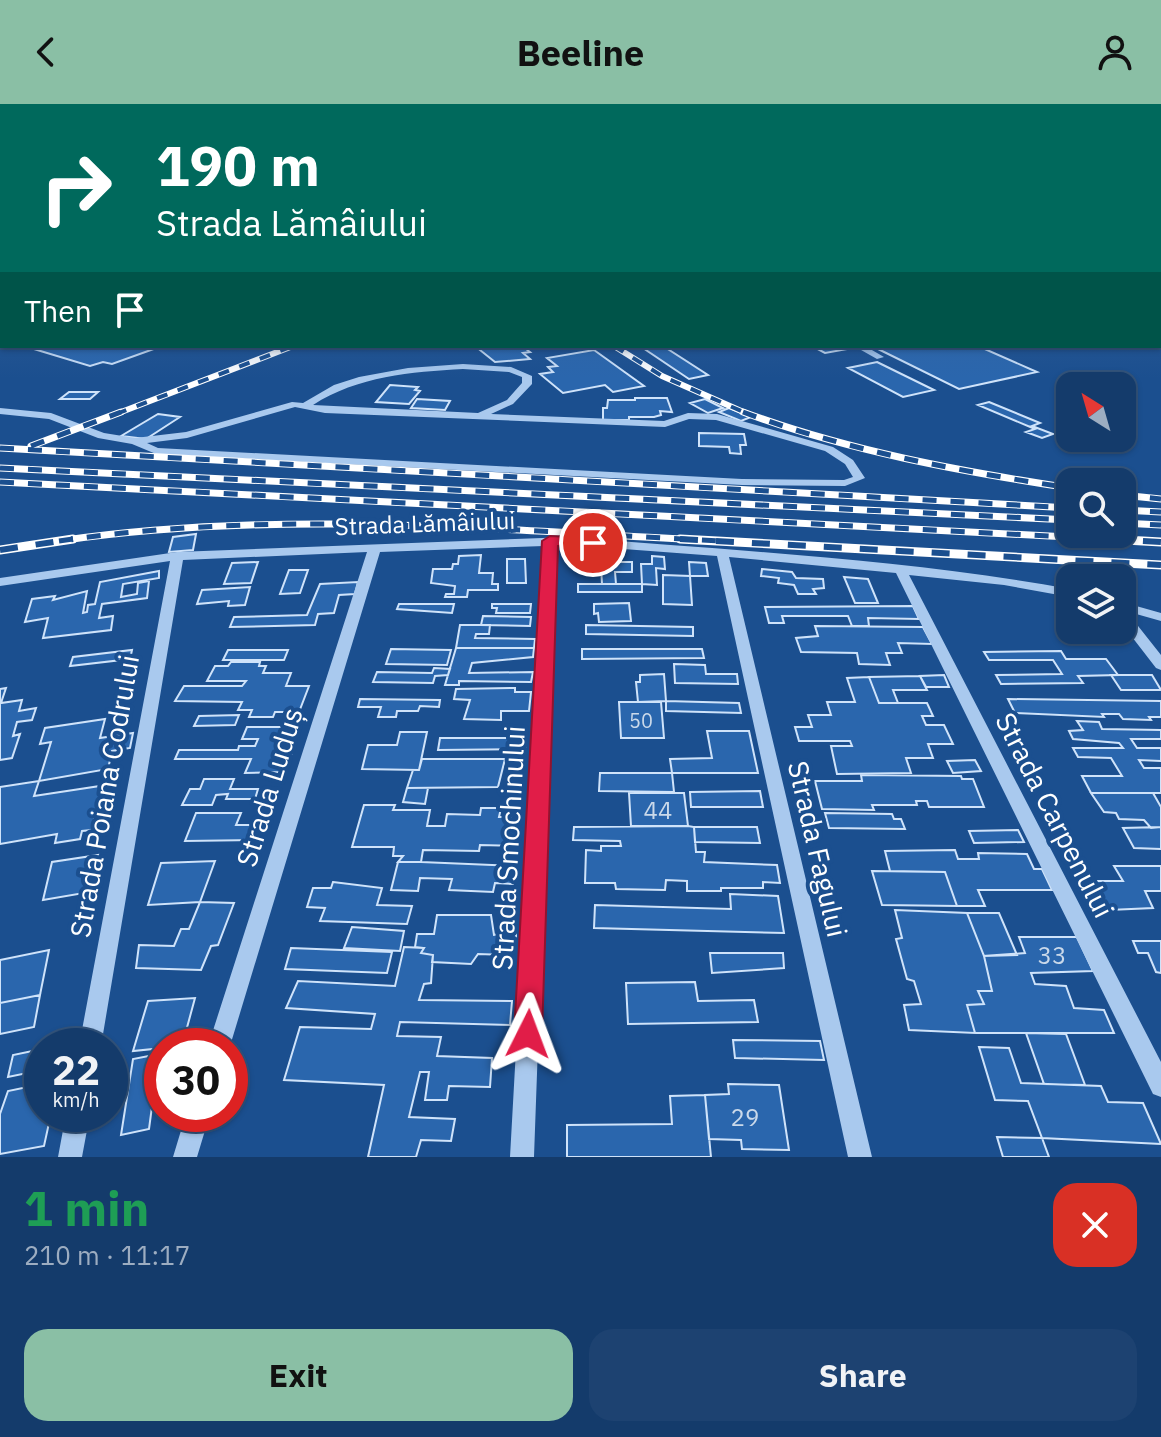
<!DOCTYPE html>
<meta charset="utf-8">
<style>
:root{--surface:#143b6b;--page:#1d4271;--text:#f1f3f6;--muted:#9dadc1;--line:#33557e;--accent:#8abfa5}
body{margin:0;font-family:"IBM Plex Sans",sans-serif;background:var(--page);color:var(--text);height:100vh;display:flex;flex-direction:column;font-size:30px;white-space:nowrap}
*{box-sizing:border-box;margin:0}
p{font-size:26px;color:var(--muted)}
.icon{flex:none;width:44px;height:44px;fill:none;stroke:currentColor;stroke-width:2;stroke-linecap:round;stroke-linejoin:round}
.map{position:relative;height:1053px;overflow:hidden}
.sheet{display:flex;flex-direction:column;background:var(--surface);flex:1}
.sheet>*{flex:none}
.guide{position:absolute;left:0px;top:0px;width:1162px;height:244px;box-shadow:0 2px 6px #0004,0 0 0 2px var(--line);background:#00695c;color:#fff;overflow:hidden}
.needle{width:52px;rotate:323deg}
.tools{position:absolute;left:1056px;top:268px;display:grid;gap:16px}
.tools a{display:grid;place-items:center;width:80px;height:80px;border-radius:16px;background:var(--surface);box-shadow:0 2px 6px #0004,0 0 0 2px var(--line);font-size:40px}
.speed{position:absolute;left:24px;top:924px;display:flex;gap:16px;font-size:40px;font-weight:700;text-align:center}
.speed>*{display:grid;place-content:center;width:104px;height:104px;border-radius:50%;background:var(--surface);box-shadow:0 2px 6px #0004,0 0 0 2px var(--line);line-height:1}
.speed small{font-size:20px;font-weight:400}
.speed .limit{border:12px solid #d22;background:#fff;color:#111}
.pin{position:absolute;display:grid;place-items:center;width:68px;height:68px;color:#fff;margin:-34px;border:4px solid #fff;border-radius:50%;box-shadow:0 2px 8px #0007}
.me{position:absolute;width:88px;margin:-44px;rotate:3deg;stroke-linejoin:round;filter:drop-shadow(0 0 6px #0008)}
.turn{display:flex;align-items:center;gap:28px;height:168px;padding:0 24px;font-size:36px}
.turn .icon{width:104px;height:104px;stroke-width:2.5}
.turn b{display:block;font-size:56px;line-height:68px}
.then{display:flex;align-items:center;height:76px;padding:0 24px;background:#0003;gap:16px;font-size:30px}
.round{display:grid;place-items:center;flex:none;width:84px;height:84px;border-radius:24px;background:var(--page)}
.overview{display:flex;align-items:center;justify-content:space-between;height:136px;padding:0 24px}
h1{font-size:48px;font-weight:700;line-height:60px;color:#1e9e55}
.button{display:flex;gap:16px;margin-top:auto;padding:16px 24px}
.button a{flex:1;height:92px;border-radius:24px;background:var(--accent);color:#111;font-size:32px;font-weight:700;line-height:92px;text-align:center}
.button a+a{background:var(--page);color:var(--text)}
header{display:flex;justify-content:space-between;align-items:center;height:104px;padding:0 24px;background:var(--accent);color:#111;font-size:36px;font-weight:700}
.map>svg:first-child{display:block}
.building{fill:#2a66ad;stroke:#cfe3fa;stroke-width:2}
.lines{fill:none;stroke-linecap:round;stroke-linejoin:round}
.minor{fill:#a9c9ee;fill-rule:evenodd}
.rail-far2-casing{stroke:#fff;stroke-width:6}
.rail-far1-casing{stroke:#fff;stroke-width:7}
.rail-casing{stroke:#fff;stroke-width:9}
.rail-far2{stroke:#1b4f8f;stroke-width:4;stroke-dasharray:11;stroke-linecap:butt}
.rail-far1{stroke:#1b4f8f;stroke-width:5;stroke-dasharray:14;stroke-linecap:butt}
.rail{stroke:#1b4f8f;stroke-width:6;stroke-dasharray:18;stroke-linecap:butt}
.route{fill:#e11d48;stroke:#92132f;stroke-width:2}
.labels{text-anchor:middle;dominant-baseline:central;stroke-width:8;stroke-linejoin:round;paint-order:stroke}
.number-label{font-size:20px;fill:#cad9ea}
.street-label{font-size:24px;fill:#fff;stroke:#1b4f8f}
.near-number-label{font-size:24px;fill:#cad9ea}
.near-street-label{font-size:28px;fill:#fff;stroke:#1b4f8f}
</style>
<header><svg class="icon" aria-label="back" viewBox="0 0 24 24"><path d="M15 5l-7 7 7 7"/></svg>Beeline<svg class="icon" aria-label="person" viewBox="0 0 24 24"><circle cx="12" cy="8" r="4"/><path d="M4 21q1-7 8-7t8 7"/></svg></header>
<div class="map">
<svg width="1161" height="1053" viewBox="0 0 1161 1053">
<rect width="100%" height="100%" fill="#1b4f8f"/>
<path class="building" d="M24 242H162L112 260 103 258 90 262Z
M475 242H522L530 248 523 249 530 255 495 258Z
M640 242H663L708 271 689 275Z
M812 242H850L853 244 825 249Z
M872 242H978L1037 268 959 285Z
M594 246 644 282 613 288 605 281 563 289 540 270 553 268 548 263 557 262 547 254Z
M877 258 934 286 903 293 848 264Z
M390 281 418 283 415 286 420 287 409 300 376 298Z
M69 288H98L90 295H60Z
M635 294H667L672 308 660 307 661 311 654 313H629V316H603V304H607L608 296H635Z
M417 295 450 297 445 306 411 304Z
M705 295 723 304 708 309 690 299Z
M989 298 1040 319 1032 322 1053 330 1042 334 1026 328 1035 325 978 301Z
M729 304 751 313 741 317 719 308Z
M158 310 180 313 146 335 121 332Z
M699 329 744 330 746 341H740L741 350 730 349 729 343 699 342Z
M196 430 193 446 169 448 173 433Z
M481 451 479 469H493L492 480H498V486H468L467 493H445L446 490H454L455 482 431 479 433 465H452L453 460H458L459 452Z
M652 452 664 453 665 465 656 464 657 481 642 480 641 460H652Z
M507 455H525L526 479H507Z
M258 458 251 479 224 480 232 459Z
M615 458H632V468H615L616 480H602L601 463H615Z
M689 458 706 459 708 472H690Z
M762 465 792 468 796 474 823 475 824 484 813 485 816 490H798L794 481 778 479 779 474 761 472Z
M289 466H308L300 489 280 490Z
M159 467V474L123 480 121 493 137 490 138 479 149 477 147 494 102 500 99 514 113 512 111 526 43 534 48 514 25 518 32 495 55 492 53 496 87 487 83 509 87 508 88 501 95 500 100 478Z
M663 471 690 472 692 501 663 500Z
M844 473 868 475 878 499H855Z
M358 478 355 490 339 491 334 509 318 510 315 521 230 523 234 513 307 511 320 480Z
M578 480H642V488H578Z
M250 483 245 501 228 502 229 497 197 500 202 486Z
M629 499 631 517 599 518 598 509 594 510V500Z
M399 500H454L452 509 397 505Z
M492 500H531L530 509H496L497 504H492Z
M913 502 919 515 868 514 869 522H852L848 512H782L784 519H769L765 503Z
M483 512 531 513 530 522 481 521Z
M460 521H490L489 530H476L475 534 535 535 534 544H456Z
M586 521 693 523V532L586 530Z
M815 522 923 523 932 540 898 539 902 549H886L890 561 859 560 857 549 801 548 796 534 818 532Z
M456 544H534L533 553 472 559 469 569 533 568 531 578 459 577V581H445Z
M391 545 451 546 447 561 386 560Z
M582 545H702L704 554 582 555Z
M132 546 130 555 70 562 73 553Z
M228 546H288L284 556H223Z
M1061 547 1066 555H1106L1118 571 1078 572 1083 579 1001 580 996 571 1062 570 1053 556H989L984 548Z
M231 558H260L259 562H266L263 569H291L286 582H309L299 608H275L273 613H249L252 606H238L242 598 175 597 184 582H242L246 577H207L215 562H228Z
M674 560 705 561 706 570H737L738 580 675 579Z
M434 564 450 565 448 571 435 572 433 579 373 578 377 568 432 569Z
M664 570 666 597 638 598 636 578H640V571Z
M944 571 949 583H926L920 572Z
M1111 571H1152L1161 586H1121Z
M920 572 927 586H893L898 599H879L869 573Z
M869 573 879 599H927L933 612H922L926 621H944L953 640H928L933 654H906L911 669 837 670 831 642H852L850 637H799L795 623H812L808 611H831L827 598H855L847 574Z
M6 584 1 599 22 596 19 607 36 604 32 616 17 618 13 632 20 630 12 654 0 656V585Z
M515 584V588H531L529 607H501V616L464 615 470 596 454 595 456 585Z
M360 595 440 596 439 603 420 602 418 607H397L396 613H378L381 603H358Z
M1008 595 1161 597V613H1149L1151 616 1123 615 1119 610H1102L1104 613 1015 609Z
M666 597 739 599 741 609 666 607Z
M619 598H661L664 634H621Z
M239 611 235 621 194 622 199 612Z
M105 615 100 634 133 629 130 644 112 647 108 665 39 677 51 638 40 640 45 624Z
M1077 617 1099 618 1102 625 1161 626V635H1131L1137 644H1161V657L1139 656 1144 664H1161V689H1091L1082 672H1122L1111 654 1078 653 1073 644H1123L1119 639 1073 635 1069 627 1083 626Z
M247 623H286L280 640H295L285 668 245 669 251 655H175L179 646H238L239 642H255L258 635H242Z
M707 627H749L758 669H672L670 655 712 654Z
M400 628H427L419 666 362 665 368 641H397Z
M440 634H526V645L438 646Z
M422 655H505L498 683 407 684 413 666H419Z
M975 656 981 667 953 669 947 657Z
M600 669H672L674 688 599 687Z
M861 671 961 672 962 675H973L984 703H929L927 697H916L917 701H872L874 706 822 705 815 677H862Z
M204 675H234L230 685H258L255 695H226L228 690 216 691 212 701H182L190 685H200Z
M39 677 34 692 113 680 106 711 95 713 92 726 82 727 80 735 55 739 57 730 0 740V683Z
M407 684H428L425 700 403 698Z
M760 687 763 703H691L690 688Z
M629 689H684L688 722H631Z
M1091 689H1153L1161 703V723L1151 724 1144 716 1119 715 1116 709 1104 708Z
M364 701H395L393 706H430L427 722H445L447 710 480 711 481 704H501L499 713H511L510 723 519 724 517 742 480 741 479 747 423 746 421 758H398L403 752H393L394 743H352Z
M196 709H241L236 721H265L260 736 185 737Z
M825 709 892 710 894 715H901L905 725 829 724Z
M688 722 694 723 696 748H705L704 758 777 761 780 779 763 778V784H721V787H687V777L666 776 665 786 616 785 615 779H585L586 746 601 747V742H621L620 737 573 736 574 723Z
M694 723H757L760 739 695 738Z
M1161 723V745L1134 744 1123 724Z
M1018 726 1024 738 974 739 969 727Z
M955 746 958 755H979L978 749 1027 750 1034 765H1042L1052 786H978L985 802H957L945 768 890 767 885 747Z
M98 751 90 788 43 796 52 758Z
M215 757 200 798 148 801 161 759Z
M398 758H421L515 762 513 780 495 779 493 788 449 786 452 775 420 774 418 787 391 786Z
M1114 762H1161V787H1145L1153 804 1109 806 1094 777H1123Z
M872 767 945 768 957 802 882 801Z
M333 778 382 784 377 801 412 802 407 820 320 817 325 804 307 803 313 784H331Z
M730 790 778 792 784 829 594 824 595 801 731 805Z
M200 798 234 799 218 841 211 842 201 866 136 864 139 841 174 842 181 825H189Z
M895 806 967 809 984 852 992 887H978L984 900 967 901 975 929 909 926 904 901 921 900 914 877 907 875 896 835 902 834Z
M967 809H999L1017 851 984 852Z
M437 811H491L494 831 516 828V843L507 851 478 850 471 860 432 858 433 851 421 849 424 844 415 843 417 830H434Z
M352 823 404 827 400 847 344 844Z
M1019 833H1077L1093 867 1031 869 1035 880 1066 882 1074 904 1104 906 1114 929H975L967 901 984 900 978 887H992L984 852 1025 849Z
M1133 837H1161V869L1156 868 1148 849H1138Z
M404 843 424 844 421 849 433 851 431 879 424 880 419 896 512 897 510 921 400 918 397 932 441 933 437 952 492 954 490 983 449 982 447 996H425L429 968H420L409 1013 455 1015 451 1037 421 1036 416 1053H368L384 981 284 976 300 923 371 925 375 910 286 904 298 877 395 882Z
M291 844 392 848 387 869 285 865Z
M49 846 40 891 0 899V856Z
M710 849H783L784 864 712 869Z
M695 878 698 897 754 896 758 918 628 920 626 879Z
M40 891 34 923 0 930V899Z
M195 894 182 942 133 947 148 897Z
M1026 929 1066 930 1085 981 1044 980Z
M733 936 820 937 824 956 735 954Z
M979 943 1009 944 1021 979 1101 982 1108 998 1143 999 1161 1040 1042 1034 1028 997 995 996Z
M42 945V966L8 973 13 951Z
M159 950 149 1025 121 1031 133 955Z
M42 980V1010H51L44 1042 0 1050V1010L8 987Z
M728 980 779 981 789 1046 742 1045 741 1036 709 1035 705 991 729 990Z
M705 991 711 1053H567V1021L672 1020 670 992Z
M997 1033 1042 1034 1049 1053H1003Z"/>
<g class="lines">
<path class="minor" d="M1160 182H1161V186H1160Z
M854 242H865L884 253 877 255Z
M463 260 511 263 532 272V280L513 300 491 310 664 317 688 309 717 310 833 343 853 356 865 374 845 382 742 381 156 350 132 340 98 334 49 315 0 310V304L51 309 104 329 135 334 186 328 292 298 303 299 334 281 359 273 408 264ZM463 265 509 268 522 273V279L507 296 478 309 313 301C358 272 411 268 463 265ZM295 303 325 309 665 323 689 315 716 316 825 347 845 360 853 373 844 376 742 375 158 344 147 339 187 334Z
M570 433C737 447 905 455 1070 485V493L1004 481 909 471 1161 958V993L1153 990 896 469 729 453 872 1053H848L717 452 570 441H556L534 1053H510L544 442 380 448 230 942H208L367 448 183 456 101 942H79L170 457 0 482V474L177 448Z
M1122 498 1161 509V517L1122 506Z
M1122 507 1127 508 1161 551V566L1156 564 1122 520Z
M66 1010H90L82 1053H58Z
M186 1010H210L197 1053H173Z"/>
<g class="rail-far2-casing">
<path id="rail-far2" d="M614 242 662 272 748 310
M116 310 293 242"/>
</g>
<g class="rail-far1-casing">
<path id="rail-far1" d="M743 308C848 347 959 367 1070 384
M31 342 121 308
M0 344 1070 404
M0 364 1070 416
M0 378 1145 437
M1122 391 1161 395
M1122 406 1161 408
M1122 419 1161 421
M59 437C277 405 501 426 719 437"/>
</g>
<g class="rail-casing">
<path id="rail" d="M680 435 1161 461
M1107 435 1161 438
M0 446 73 435"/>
</g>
<use href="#rail-far2" class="rail-far2"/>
<use href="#rail-far1" class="rail-far1"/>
<use href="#rail" class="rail"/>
</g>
<linearGradient id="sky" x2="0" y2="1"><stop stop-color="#0f2b4f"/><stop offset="0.46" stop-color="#39639b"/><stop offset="1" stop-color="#39639b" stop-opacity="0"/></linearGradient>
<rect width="1161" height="274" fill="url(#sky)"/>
<path class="route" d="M550 432 593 434 601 439 593 443 558 442 542 930 538 939 528 943 518 939 514 930 542 437Z"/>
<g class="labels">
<g class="number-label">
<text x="641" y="616">50</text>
</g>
<g class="street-label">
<text transform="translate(425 419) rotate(-2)">Strada Lămâiului</text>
</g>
<g class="near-number-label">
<text x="658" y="706">44</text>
<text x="1052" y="851">33</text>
<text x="745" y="1013">29</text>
</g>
<g class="near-street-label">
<text transform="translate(269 683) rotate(-73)">Strada Luduș</text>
<text transform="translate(104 692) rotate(-80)">Strada Poiana Codrului</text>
<text transform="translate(1055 711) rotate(63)">Strada Carpenului</text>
<text transform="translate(508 744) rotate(-87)">Strada Smochinului</text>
<text transform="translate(818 745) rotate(77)">Strada Fagului</text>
</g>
</g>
</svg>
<div class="tools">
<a><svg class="needle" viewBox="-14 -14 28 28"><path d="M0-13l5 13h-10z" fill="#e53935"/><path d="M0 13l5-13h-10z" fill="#9dadc1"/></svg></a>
<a><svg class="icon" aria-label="search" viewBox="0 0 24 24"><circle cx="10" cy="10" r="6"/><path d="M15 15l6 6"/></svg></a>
<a><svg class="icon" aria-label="layers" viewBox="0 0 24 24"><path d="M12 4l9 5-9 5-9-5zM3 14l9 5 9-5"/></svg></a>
</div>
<div class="speed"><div>22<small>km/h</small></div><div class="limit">30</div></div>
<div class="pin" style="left:593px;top:439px;background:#d93025"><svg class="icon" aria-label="arrive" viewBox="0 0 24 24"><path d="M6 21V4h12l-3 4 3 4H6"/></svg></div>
<svg class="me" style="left:528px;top:930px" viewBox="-20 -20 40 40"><path d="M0-17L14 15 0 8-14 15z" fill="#e11d48" stroke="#fff" stroke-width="4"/></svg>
<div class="guide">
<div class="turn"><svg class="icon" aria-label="right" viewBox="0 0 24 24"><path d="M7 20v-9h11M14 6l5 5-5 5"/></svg><div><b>190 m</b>Strada Lămâiului</div></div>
<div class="then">Then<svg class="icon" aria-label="arrive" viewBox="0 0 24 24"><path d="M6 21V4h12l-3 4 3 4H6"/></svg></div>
</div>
</div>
<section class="sheet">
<div class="overview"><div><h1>1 min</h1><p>210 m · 11:17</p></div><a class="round" style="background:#d93025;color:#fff"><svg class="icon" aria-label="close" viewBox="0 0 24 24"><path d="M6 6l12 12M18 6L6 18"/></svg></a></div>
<div class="button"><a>Exit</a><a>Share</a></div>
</section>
